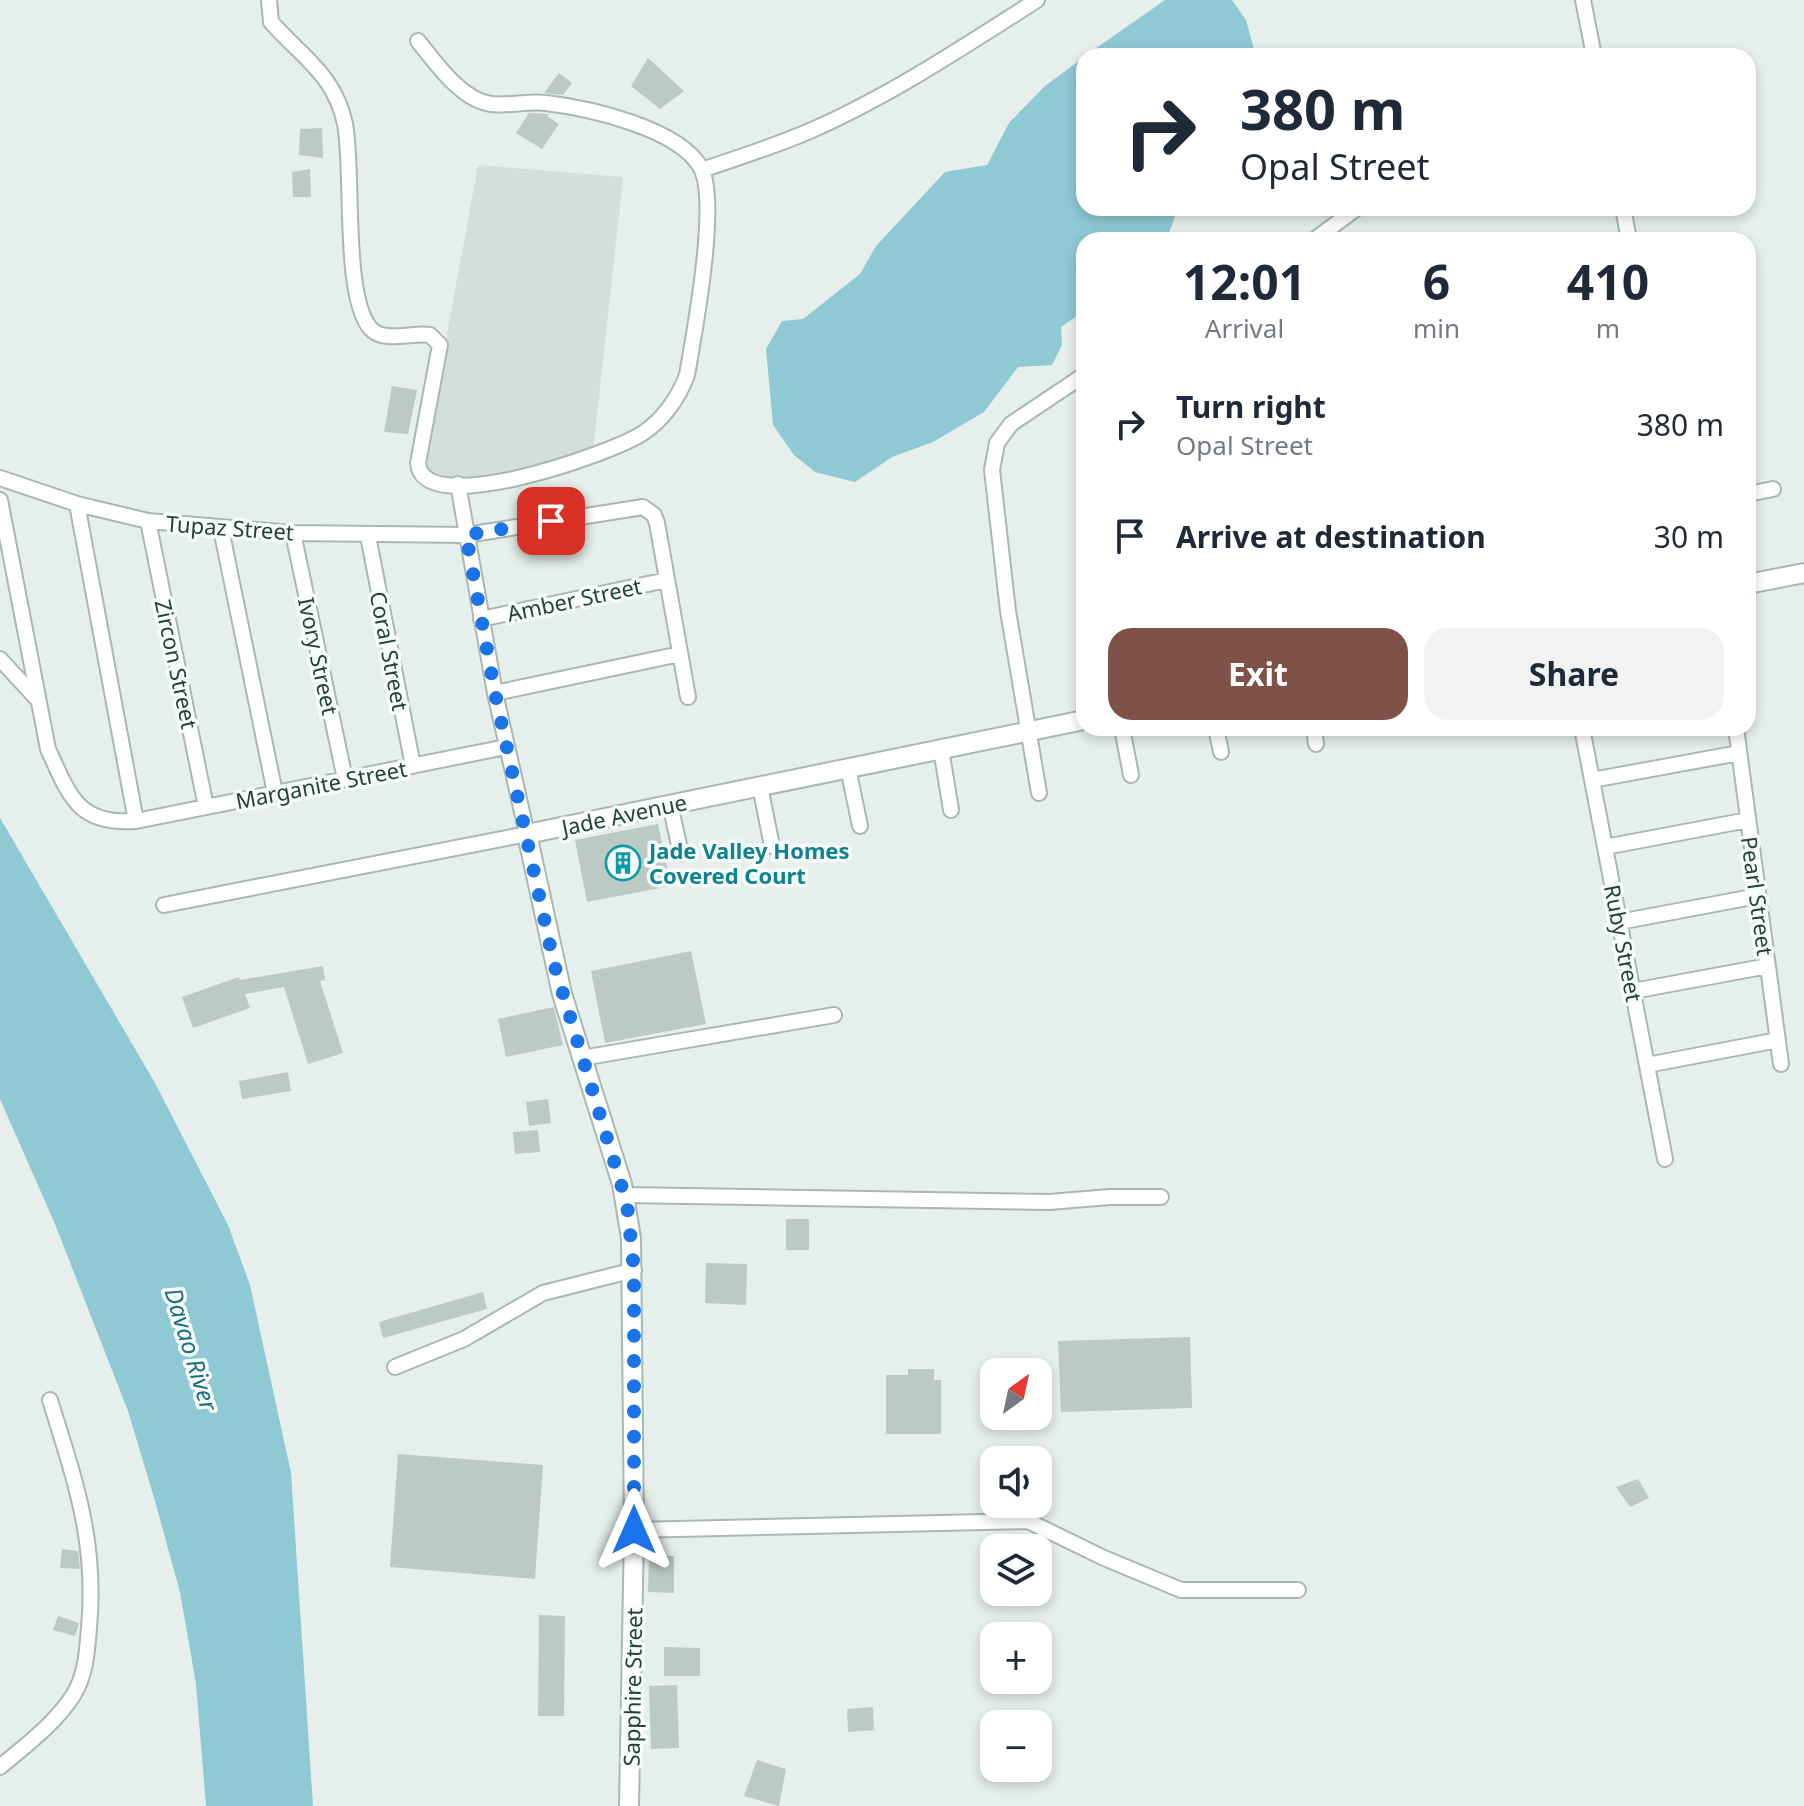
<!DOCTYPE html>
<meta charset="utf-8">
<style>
:root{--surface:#fff;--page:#f2f2f3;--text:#1f2937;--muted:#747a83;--accent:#7f5249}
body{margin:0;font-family:"Noto Sans",sans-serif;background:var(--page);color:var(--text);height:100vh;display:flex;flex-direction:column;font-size:30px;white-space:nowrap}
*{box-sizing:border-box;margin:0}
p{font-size:26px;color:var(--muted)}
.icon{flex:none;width:44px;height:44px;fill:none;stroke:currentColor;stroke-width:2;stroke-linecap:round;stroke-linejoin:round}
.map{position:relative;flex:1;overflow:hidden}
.panel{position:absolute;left:1076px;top:232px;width:680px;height:504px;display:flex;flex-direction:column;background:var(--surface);border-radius:24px;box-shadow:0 4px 12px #0003}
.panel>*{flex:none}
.guide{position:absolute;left:1076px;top:48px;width:680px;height:168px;border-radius:24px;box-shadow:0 4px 12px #0003;background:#fff;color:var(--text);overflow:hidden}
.needle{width:52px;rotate:33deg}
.tools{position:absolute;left:980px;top:1358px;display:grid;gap:16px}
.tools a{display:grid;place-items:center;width:72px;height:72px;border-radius:16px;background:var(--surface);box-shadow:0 4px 12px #0003;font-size:40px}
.pin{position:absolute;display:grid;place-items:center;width:68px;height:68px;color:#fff;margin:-34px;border-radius:16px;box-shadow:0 4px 12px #0006}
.me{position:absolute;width:88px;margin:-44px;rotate:0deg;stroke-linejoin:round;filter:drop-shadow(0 0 6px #0008)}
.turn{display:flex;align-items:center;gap:28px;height:168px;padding:0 32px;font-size:36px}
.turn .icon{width:104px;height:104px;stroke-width:2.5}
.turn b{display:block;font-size:56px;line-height:68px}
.eta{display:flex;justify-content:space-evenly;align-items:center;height:136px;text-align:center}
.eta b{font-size:48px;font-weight:700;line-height:56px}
.primary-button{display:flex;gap:16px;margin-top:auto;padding:16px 32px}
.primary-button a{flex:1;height:92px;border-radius:24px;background:var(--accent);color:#fff;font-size:32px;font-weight:700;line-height:92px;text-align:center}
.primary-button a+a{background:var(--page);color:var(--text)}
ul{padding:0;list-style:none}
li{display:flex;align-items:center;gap:24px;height:112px;padding:0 32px}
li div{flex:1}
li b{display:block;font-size:30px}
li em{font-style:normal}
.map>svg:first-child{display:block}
.built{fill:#d4dfda}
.water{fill:#8ec9d4}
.building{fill:#bbcac4}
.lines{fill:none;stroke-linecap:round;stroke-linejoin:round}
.minor-casing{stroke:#a8b8b2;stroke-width:18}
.tertiary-casing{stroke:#a8b8b2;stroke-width:22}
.minor{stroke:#fff;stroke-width:14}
.tertiary{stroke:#fff;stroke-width:18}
.route{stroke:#1a73e8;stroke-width:14;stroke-dasharray:0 25.2}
.labels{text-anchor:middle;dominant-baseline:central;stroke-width:7;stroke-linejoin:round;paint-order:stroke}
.street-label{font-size:22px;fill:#24423a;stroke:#f7fbf9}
.culture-label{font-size:22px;font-weight:bold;fill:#0d838f;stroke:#f7fbf9;text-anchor:start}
.water-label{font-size:24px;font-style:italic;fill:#1c6f80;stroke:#f7fbf9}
</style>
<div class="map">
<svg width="1804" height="1806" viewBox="0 0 1804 1806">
<rect width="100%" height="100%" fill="#e6efeb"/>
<path class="built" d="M478 165 623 177 593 452 539 468 493 476 440 478 431 475 423 465Z"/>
<path class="water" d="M1165 0H1232L1246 20 1256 56H1085Z
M1084 57V208H1178L1169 233 1163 240H1084V311L1061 327 1062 345 1052 365 1018 367 984 412 933 442 892 457 855 482 815 472 794 455 773 425 766 349 782 321 803 319 860 274 876 246 945 172 987 165 1009 123 1045 86Z
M0 818 155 1083 228 1225 250 1285 291 1473 313 1806H206L196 1684 180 1592 155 1501 128 1411 55 1224 0 1099Z"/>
<path class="building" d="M648 58 684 91 660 109 631 86Z
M559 73 572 83 563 95 544 93Z
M529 113 549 114 547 116 559 124 542 149 516 133Z
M322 128 323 158 299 155 300 129Z
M310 169 311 197H293L292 172Z
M392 386 417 390 408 434 384 432Z
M658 824 671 886 587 902 575 840Z
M691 951 706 1024 605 1043 591 971Z
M323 966 325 980 320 981 343 1053 308 1064 284 987 245 994 250 1008 193 1028 182 997 239 977 240 980Z
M554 1007 563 1045 506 1057 498 1019Z
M288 1072 291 1091 242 1099 239 1081Z
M548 1099 551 1123 529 1126 526 1102Z
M538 1130 540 1152 515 1154 513 1132Z
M786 1219H809V1250H786Z
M706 1263 747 1264 746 1305 705 1303Z
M483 1292 487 1309 383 1338 379 1322Z
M1190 1337 1192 1408 1061 1412 1058 1341Z
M908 1369H934V1380H941V1434H886V1375H908Z
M398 1454 543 1465 535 1579 390 1567Z
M1638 1479 1649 1498 1630 1507 1616 1487Z
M62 1549 78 1551 80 1569 60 1568Z
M649 1556H674V1593L648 1592Z
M539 1615 565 1616 564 1716H538Z
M58 1616 79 1623 75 1636 53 1630Z
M664 1647 700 1648V1676H664Z
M677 1685 679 1748 651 1749 649 1686Z
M873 1707 874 1730 848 1732 847 1709Z
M757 1760 786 1769 779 1806 744 1796Z"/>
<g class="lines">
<g class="minor-casing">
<path id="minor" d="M269 0 271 22C301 56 335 75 345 124 354 169 342 298 371 329 384 343 413 332 430 335L440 345 418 463C422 521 613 453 643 433 663 420 679 397 687 375 694 334 719 203 701 168 679 128 588 108 546 103 528 101 509 106 491 104 461 100 436 63 418 41
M1583 0 1594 56
M702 170C739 157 776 146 812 130 891 95 965 46 1037 0
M1623 208 1629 240
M1314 240 1357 208
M0 478 77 504 148 521 293 533 466 535 643 507 654 515 657 523 688 697
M1748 494 1773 489
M0 500 48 749C70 797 78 825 136 821L506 747
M77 504 136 821
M148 521 206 807
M221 529 275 793
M293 533 345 779
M368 536 413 766
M481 619 667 580
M0 659 38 700
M495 693 680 654
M1122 728 1131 775
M1216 728 1221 752
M1314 728 1316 744
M1582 728 1665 1159
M1736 728 1781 1064
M941 749 951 810
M848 768 860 826
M1592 780 1739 753
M760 786 772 846
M1039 793 1008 611 992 470 997 443 1011 424 1084 375
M670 804 681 854
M1605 847 1748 820
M164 905 527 834 495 693 458 484
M1619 922 1758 896
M1633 991 1768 966
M582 1058 834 1015
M1647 1065 1778 1040
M625 1195 1049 1202 1110 1197H1161
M395 1367 464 1339 543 1293 634 1270
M634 1530 1028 1521 1104 1558 1181 1590H1298
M0 1767C26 1745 56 1723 74 1694 86 1674 87 1651 89 1628 97 1541 75 1481 50 1400"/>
</g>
<g class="tertiary-casing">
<path id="tertiary" d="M1748 584 1804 573
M629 1806 634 1530 631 1238 622 1184 562 994 527 834 1084 720"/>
</g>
<use href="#minor" class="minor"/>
<use href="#tertiary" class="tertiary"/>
</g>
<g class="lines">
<path class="route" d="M551 521 466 535 495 693 554 964 627 1204 634 1270V1530"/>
</g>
<defs>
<g id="building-ring" transform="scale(1.8)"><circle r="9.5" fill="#f7fbf9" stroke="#0f9aa8" stroke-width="1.5"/><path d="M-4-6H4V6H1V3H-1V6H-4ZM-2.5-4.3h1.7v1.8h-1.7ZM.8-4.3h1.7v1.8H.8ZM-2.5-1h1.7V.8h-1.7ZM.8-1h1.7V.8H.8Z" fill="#0f9aa8"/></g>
</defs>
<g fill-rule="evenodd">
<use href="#building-ring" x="623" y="863"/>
</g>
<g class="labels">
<g class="street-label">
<text transform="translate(230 527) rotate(4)">Tupaz Street</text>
<text transform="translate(574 599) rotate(-12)">Amber Street</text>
<text transform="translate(390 651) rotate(79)">Coral Street</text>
<text transform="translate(319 656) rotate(78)">Ivory Street</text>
<text transform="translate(177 664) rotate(78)">Zircon Street</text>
<text transform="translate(321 784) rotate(-11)">Marganite Street</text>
<text transform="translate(624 814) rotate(-12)">Jade Avenue</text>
<text transform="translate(1758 896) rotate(82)">Pearl Street</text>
<text transform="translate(1624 943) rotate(79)">Ruby Street</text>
<text transform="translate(632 1687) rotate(-89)">Sapphire Street</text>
</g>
<g class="culture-label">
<text x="649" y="850">Jade Valley Homes<tspan x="649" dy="25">Covered Court</tspan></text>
</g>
<g class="water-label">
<text transform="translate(192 1349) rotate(73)">Davao River</text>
</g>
</g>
</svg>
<div class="tools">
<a><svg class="needle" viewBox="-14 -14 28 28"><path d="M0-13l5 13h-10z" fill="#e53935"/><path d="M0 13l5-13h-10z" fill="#747a83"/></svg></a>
<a><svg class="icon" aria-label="sound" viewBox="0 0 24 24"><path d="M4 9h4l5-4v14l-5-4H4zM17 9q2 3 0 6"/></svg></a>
<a><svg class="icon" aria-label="layers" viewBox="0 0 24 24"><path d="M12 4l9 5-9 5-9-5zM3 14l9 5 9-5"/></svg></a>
<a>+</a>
<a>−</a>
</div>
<div class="pin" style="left:551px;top:521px;background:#d93025"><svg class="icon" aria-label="arrive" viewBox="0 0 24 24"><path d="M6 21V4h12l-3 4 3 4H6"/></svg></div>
<svg class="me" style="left:634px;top:1530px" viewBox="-20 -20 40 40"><path d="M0-17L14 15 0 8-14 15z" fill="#1a73e8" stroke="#fff" stroke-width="4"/></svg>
<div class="guide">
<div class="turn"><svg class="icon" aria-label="right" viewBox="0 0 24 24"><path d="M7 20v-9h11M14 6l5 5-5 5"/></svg><div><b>380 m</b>Opal Street</div></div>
</div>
<section class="panel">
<div class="eta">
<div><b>12:01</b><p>Arrival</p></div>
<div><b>6</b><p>min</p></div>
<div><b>410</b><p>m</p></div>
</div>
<ul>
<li><svg class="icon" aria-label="right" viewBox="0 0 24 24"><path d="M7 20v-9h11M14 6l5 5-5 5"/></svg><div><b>Turn right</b><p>Opal Street</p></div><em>380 m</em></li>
<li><svg class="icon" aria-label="arrive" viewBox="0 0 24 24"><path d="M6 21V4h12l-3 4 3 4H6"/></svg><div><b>Arrive at destination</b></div><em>30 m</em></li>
</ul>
<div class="primary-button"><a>Exit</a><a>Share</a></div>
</section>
</div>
